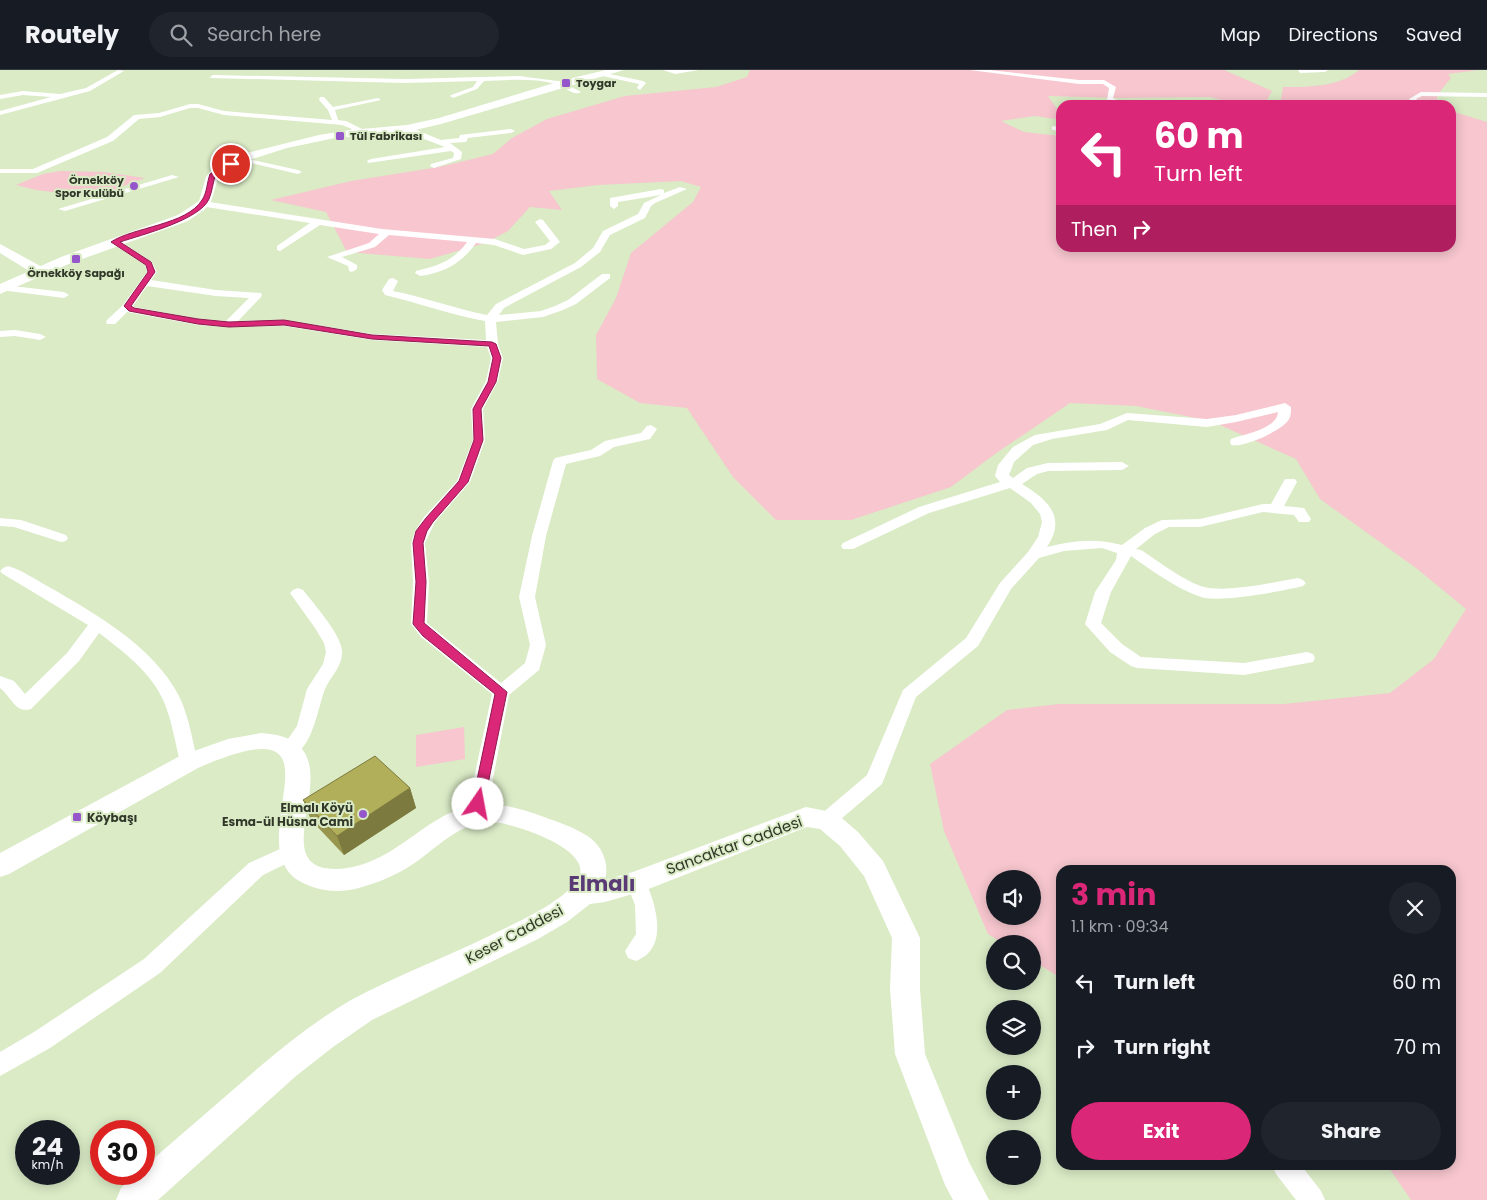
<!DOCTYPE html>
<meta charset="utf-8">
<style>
:root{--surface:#171b24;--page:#20242c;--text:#f1f3f6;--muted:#9ea1a6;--line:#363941;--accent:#db2777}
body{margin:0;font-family:Poppins,sans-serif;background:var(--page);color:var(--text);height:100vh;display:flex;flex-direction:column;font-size:19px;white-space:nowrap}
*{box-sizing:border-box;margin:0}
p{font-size:16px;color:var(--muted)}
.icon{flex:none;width:28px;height:28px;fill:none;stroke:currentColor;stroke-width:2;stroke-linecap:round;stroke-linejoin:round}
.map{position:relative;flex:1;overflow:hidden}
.side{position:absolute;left:1056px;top:795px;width:400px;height:305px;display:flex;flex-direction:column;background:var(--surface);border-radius:15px;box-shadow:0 2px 12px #0003}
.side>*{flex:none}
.top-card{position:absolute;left:1056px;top:30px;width:400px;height:152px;border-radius:15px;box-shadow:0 2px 12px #0003;background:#db2777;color:#fff;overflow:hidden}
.buttons{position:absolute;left:986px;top:800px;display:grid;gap:10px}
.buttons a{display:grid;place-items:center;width:55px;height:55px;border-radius:50%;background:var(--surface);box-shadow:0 2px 12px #0003;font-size:25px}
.speed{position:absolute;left:15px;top:1050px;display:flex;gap:10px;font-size:25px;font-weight:700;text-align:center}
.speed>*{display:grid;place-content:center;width:65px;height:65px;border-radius:50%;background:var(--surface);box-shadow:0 2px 12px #0003;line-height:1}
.speed small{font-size:12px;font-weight:400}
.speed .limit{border:8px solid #d22;background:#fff;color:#111}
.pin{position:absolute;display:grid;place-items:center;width:42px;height:42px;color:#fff;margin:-21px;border:2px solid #fff;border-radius:50%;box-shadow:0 1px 5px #0007}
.me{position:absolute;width:55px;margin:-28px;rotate:12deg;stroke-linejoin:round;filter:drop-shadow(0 0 4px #0008)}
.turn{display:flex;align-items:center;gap:18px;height:105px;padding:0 15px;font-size:22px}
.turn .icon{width:65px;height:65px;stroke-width:2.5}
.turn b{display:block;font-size:35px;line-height:42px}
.then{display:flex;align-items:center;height:48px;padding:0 15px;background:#0003;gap:10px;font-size:19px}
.round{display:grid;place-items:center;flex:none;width:52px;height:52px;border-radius:26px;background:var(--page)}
.summary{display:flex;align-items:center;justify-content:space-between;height:85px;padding:0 15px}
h1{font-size:30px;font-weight:700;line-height:38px;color:var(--accent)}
.cta{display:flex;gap:10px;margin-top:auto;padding:10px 15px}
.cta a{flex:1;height:58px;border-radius:30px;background:var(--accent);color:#fff;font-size:20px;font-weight:700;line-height:58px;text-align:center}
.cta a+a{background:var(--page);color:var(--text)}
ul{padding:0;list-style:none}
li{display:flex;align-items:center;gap:15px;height:65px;padding:0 15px}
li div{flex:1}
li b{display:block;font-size:19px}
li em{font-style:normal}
header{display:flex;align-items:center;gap:30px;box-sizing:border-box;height:70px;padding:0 25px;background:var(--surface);border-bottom:1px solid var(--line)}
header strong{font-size:24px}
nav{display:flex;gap:28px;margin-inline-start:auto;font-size:18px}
.search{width:350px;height:45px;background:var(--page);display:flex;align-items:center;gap:12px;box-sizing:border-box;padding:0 18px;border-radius:28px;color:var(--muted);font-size:19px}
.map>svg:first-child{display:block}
.green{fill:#f7c6ce;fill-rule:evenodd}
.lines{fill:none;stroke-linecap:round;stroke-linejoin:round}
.minor{fill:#fff;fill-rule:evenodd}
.tertiary{fill:#fff;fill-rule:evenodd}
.secondary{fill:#fff;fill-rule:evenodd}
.wall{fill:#98964d}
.shaded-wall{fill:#7c7a3f}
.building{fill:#b1af5a;stroke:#7c7a3f}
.route{fill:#db2777;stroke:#8e194d}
.poi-dot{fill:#9656cb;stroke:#daebc6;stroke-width:2}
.labels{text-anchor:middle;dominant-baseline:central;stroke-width:4;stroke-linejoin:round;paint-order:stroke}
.far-poi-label{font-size:11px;font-weight:bold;fill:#313829;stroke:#daebc6;text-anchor:start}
.poi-label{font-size:12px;font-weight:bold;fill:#313829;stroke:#daebc6;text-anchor:end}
.near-street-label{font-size:15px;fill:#313829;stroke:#daebc6}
.near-district-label{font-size:21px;font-weight:bold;fill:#593a75;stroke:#daebc6}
</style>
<header>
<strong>Routely</strong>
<div class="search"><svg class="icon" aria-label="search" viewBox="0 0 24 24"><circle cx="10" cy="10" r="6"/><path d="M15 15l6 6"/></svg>Search here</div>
<nav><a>Map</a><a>Directions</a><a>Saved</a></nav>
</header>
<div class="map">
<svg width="1487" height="1130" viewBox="0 0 1487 1130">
<rect width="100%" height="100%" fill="#daebc6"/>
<path class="green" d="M750 0H1224L1272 21 1267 30 1261 35H1240L1210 27 1119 28 1048 26 1057 39 1061 42V50L1035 46 1001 51 1024 62 1061 66V178H1451V41L1487 52V1130H1411L1387 1095H1451V800H1061V908L1033 891 1032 874H1004L988 864 944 761 930 694 1007 640 1059 634H1284L1390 623 1434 589 1466 539 1416 498 1320 429 1296 389 1211 351 1136 336 1070 333 995 384 951 417 851 450H776L733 407 687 338 640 333 597 309 596 265 616 228 631 183 693 132 701 117 681 111 598 115 549 121 562 140 530 137 508 161 485 173 430 189 347 182 326 142 271 130 351 111 439 97 493 84 512 68 547 49 625 26 716 17 747 7ZM995 809H1032V846H995Z
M1359 0H1479L1448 4 1451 8 1437 25V33L1441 35H1280L1283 17C1308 17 1340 17 1359 0Z
M60 101 104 102 145 108 94 127 36 120 16 115 43 104Z
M464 657 465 689 416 697V665Z"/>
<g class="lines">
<path class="minor" d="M118 0 124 1 90 21 0 45V41L51 27 23 25 0 29V25L23 21 60 24 86 18Z
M663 0H699L675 4Z
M970 0H990L1079 10H1104L1116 17 1113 28 1126 35H1117L1107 30 1109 18 1103 14H1079Z
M1298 0H1328L1325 2 1300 3Z
M600 2 643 11 646 13 640 20 637 18 639 14 598 5 597 4Z
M213 5 405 9 519 6 565 12 566 14 581 22C574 27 564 16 556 14 534 8 507 10 484 11L477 19 453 28 450 26 451 25 473 17 477 11 405 13 211 8 210 7Z
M1421 22 1487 23V27L1422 26 1416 29 1422 35H1415L1409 29Z
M320 27H324L333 37 378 28 381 30 335 40 338 50 346 51 362 59 351 65 347 63 352 59 342 55 224 45 198 38H190L160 47 139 49 113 71 37 103H0V99H33L107 67 134 45 159 43 190 34H198L224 41 332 50 328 40 319 30Z
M1052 56 1061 57V61L1052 60Z
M403 57H409L441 70 459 68 460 65 511 59 515 61 511 63 468 68 466 72 450 73 462 82 461 89 434 98 430 96 431 94 453 88 454 83 451 81 368 93 367 91 371 89 445 77 403 61Z
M239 87 298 100 302 102 298 104 242 91H239Z
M172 105 179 107 65 141 58 139Z
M680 117 687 119 655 133 651 136 645 148 610 165 600 182 581 197 504 238 499 245 541 241 555 236 568 230 602 204H610V208L576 234 563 240 543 247 496 252 498 274 503 288 498 311 483 339 485 370 470 412 435 452 425 473 429 512 427 553 501 613 525 593 530 575 519 527 532 466 553 391 555 388 591 380 605 371 641 363 647 356 651 355 657 359 650 369 614 377 600 386 566 394 546 466 535 527 546 575 539 600 509 625 486 745 483 750 476 753 469 750 466 745 492 624 421 567 411 554 413 512 411 473 415 461 424 447 457 411 473 370 471 339 486 311 491 288 487 277 372 270 284 256 229 257 198 255 127 242 115 254H107L106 252 107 250 123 235 147 202 145 195 110 172 115 169 118 170 152 192 157 202 151 210 216 220 261 223 262 225 261 227 238 251 284 250 372 264 486 270 485 251C451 245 419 233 385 225L382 220 389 209 393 208 398 211 393 221C425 227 455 239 487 245L496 234 575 193 593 178 603 161 638 144 644 133 661 125 618 132V136L614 139 610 136V128L661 119 664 120V123ZM147 216 216 226 249 228 226 251 198 249 134 237 133 236Z
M203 131 382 159 495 169 524 179 545 175 550 171 535 152 540 149 543 150 560 172 551 179 523 185 494 175 476 173C462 193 444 203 420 206L415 203 416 201C437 196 454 191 467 172L389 165 375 177 342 187 357 195V199L352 202 349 201 348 196 327 187 369 173 379 164 320 155 280 181 277 180V176L310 153 200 136V132Z
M4 215 64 222 69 225 64 228 0 220V216Z
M15 260 40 264 46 267 40 270 15 266 0 267V261Z
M1285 333 1291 337C1291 341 1291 346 1289 349 1284 360 1243 378 1231 375L1230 372 1231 369C1245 364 1277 359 1278 342L1236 352 1207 357 1128 350 1107 360 1052 369 1033 375 1014 392 1009 405 1013 408 1027 398 1048 393 1122 392 1129 396 1122 400 1048 401 1037 404 1022 414C1048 430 1067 447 1047 477 1073 470 1096 468 1122 475L1145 458 1162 450 1200 449 1263 434H1271L1285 409H1295L1297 412 1284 436 1304 438 1311 449 1309 452H1299L1294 445 1263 442 1200 457H1169L1155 464 1136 479 1141 480C1157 490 1190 516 1209 518 1238 521 1269 513 1298 508L1303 510 1306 513 1303 516C1284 521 1218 533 1201 527 1175 518 1153 501 1131 486L1111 522 1101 553 1122 574 1141 587 1244 593 1307 582 1313 584 1315 588 1313 592 1244 605 1137 598 1131 596 1110 582 1085 554 1095 522 1116 490 1117 483 1102 478 1064 481 1039 488 1011 519 978 576 916 627 882 714 834 755 827 758 820 755 817 750 820 745 867 705 903 620 966 568 1000 513 1028 482 1038 467 1042 452 1040 444 1031 433 1010 418 929 443 853 479H843L841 476 843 473 919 437 1000 412 995 406 998 395 1013 377 1035 365 1100 354 1127 343 1207 349 1236 345Z
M0 448 21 450 66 465 68 468 66 471 61 472 14 457 0 456Z
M8 496C22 500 36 510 49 517 96 544 153 576 179 626 189 646 192 670 198 692L196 697 189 699 182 697 180 692C175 672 172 651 164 632 152 603 124 582 99 563L79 591 31 639C15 644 11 626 0 618V606L14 611 25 624 67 583 88 555 3 504 0 501 3 498Z
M298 518 303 520C314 534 341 564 342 581 343 596 330 607 325 619 318 636 311 692 284 684L281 679 297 656 307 619 323 594 326 582 324 573 315 558 290 523 293 520Z
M291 774 298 776 301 782 298 788 263 805 160 903 50 978 0 1006V982L34 962 144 889 249 793Z
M636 803 643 806C655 830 671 878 636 891L628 888 625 881 636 864 635 835 626 812 629 806Z
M1272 1095H1301L1321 1121 1325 1130H1296L1276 1104Z"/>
<path class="tertiary" d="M0 174 44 198 45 201 39 205 34 204 0 183Z
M261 663C369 669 254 798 335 799 368 799 395 779 420 761 466 728 493 728 544 747 558 752 573 757 586 765 601 774 610 792 605 810L633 802 806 737 836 743 858 762 883 791 920 868V919L925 984 969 1092 989 1130H953L945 1115 895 984 890 919 892 868 864 806 840 776 820 759 807 757 646 820 605 832 590 834 567 852 538 869 372 950 333 977 296 1006 158 1130H116L121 1118 136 1104H144L145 1096C172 1072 200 1049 227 1025 266 991 306 956 351 930 397 905 447 887 493 864 516 853 565 831 578 809 595 780 519 756 500 753 492 752 485 753 478 754 452 759 431 783 410 796 393 807 374 814 355 819 337 823 319 821 303 813 230 778 362 626 198 698L9 804 0 807V783L180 686 228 669Z"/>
<path class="secondary" d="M606 0H624L441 54 407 62 335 68 287 78 240 93 219 105 211 132 204 140 188 151 71 193 0 224V214L61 187 178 145 199 131 206 107 213 98 247 83 319 65 350 60 407 55 439 48 564 10Z"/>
</g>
<path class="wall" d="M410 718 416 738 344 785 311 750 303 730Z"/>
<path class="shaded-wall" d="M410 718 416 738 344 785 337 766Z"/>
<path class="building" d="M375 686 410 718 337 766 303 730Z"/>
<path class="route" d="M229 92 234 94 215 106C213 113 212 122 209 129 200 150 141 165 120 172L151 192 155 202 131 236 134 238 198 249 229 252 284 250 372 265 492 272 496 274 501 288 496 312 481 339 483 370 468 412 433 452 427 461 423 473 426 512 424 553 507 622 483 738 478 739 474 738 472 734 495 624 423 566 413 554 416 512 413 473 416 461 426 448 459 411 474 370 473 339 488 312 493 288 489 276 372 269 284 255 229 257 198 254 129 241 124 236 148 202 146 195 111 172C133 157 187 155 202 130 207 123 207 112 210 104Z"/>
<g class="poi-dot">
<rect x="561" y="8" width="10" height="10" rx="2.5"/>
<rect x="335" y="61" width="10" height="10" rx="2.5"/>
<circle cx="134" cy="116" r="5"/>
<rect x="71" y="184" width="10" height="10" rx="2.5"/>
<circle cx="363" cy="744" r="5"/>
<rect x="72" y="742" width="10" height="10" rx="2.5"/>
</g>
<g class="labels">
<g class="far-poi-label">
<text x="576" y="13">Toygar</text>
<text x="350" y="66">Tül Fabrikası</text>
<text x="124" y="110" text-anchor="end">Örnekköy<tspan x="124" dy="13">Spor Kulübü</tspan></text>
<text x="76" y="203" text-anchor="middle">Örnekköy Sapağı</text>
</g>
<g class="poi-label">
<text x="353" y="737">Elmalı Köyü<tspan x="353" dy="14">Esma-ül Hüsna Cami</tspan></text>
<text x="87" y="747" text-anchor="start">Köybaşı</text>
</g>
<g class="near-street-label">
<text transform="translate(734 775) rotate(-20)">Sancaktar Caddesi</text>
<text transform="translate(514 864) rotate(-28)">Keser Caddesi</text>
</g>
<g class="near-district-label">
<text x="602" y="813">Elmalı</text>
</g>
</g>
</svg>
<div class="buttons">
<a><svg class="icon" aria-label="sound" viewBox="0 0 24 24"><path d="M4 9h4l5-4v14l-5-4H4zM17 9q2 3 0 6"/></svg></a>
<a><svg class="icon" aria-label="search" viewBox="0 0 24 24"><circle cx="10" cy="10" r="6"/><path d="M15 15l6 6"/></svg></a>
<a><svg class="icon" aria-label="layers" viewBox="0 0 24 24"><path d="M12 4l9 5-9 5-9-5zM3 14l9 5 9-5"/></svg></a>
<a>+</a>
<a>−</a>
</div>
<div class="speed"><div>24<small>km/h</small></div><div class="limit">30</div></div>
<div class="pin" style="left:231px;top:94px;background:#d93025"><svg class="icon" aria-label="arrive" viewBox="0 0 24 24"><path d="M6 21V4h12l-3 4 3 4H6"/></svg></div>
<svg class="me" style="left:478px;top:734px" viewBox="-20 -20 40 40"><circle r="19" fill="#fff"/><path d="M0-13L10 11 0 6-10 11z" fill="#db2777"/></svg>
<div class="top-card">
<div class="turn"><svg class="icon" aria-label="left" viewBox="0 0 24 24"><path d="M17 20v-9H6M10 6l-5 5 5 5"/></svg><div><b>60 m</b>Turn left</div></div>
<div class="then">Then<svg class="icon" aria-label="right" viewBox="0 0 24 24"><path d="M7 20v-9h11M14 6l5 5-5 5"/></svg></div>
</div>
<section class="side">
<div class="summary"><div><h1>3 min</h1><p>1.1 km · 09:34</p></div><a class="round"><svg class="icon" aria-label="close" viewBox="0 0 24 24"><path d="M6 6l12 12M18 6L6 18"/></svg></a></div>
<ul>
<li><svg class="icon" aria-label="left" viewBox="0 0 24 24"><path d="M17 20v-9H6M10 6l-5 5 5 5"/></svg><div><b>Turn left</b></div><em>60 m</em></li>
<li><svg class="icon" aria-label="right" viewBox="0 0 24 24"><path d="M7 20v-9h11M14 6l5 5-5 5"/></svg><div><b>Turn right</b></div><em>70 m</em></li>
</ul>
<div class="cta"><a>Exit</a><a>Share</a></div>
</section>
</div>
